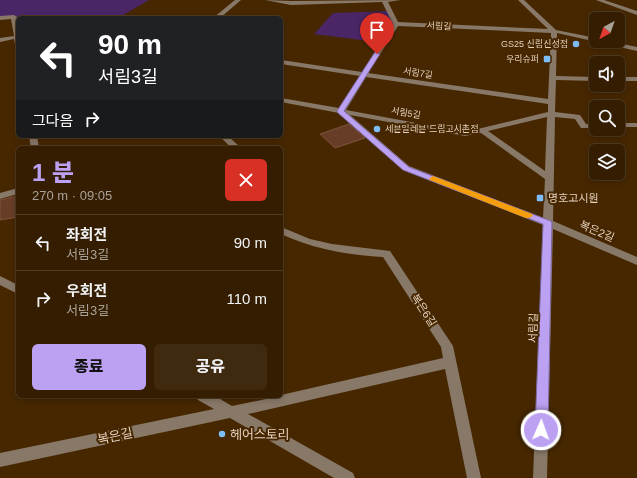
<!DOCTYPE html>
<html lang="ko">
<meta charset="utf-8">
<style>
:root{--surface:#341d00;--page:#3f2a0f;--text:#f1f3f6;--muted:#a9a299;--line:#4e3b22;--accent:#bca0f2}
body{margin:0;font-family:Helvetica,"Noto Sans KR",sans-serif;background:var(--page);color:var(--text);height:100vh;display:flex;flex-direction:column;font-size:15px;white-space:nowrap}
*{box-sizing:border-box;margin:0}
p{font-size:13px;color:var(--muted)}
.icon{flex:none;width:22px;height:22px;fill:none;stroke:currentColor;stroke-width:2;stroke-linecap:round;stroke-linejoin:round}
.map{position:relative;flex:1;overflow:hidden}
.drawer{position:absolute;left:16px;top:146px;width:267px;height:252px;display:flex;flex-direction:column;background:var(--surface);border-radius:6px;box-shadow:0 2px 6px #0003,0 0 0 1px var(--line)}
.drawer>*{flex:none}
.banner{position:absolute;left:16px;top:16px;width:267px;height:122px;border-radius:6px;box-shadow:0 2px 6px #0003,0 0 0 1px var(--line);background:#202124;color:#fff;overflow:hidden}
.needle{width:26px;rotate:220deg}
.fabs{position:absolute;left:589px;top:12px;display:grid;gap:8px}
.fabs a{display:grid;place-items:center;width:36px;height:36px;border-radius:6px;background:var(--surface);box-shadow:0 2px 6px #0003,0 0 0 1px var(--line);font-size:20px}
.pin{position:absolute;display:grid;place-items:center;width:34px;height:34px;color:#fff;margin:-41px -17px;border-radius:50% 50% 50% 0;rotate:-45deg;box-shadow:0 0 4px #0007}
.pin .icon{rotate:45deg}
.me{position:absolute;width:44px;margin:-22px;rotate:2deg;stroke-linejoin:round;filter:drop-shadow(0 0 3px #0008)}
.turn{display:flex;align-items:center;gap:14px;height:84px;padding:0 16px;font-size:18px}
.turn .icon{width:52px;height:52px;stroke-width:2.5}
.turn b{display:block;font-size:28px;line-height:34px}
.then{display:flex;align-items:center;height:38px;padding:0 16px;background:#0003;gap:8px;font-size:15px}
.round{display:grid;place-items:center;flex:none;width:42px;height:42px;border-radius:6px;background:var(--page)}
.overview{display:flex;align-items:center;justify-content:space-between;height:68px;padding:0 16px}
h1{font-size:24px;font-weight:800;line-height:30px;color:var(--accent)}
.button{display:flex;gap:8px;margin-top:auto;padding:8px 16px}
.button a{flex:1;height:46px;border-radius:6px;background:var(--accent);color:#111;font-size:16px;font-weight:800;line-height:46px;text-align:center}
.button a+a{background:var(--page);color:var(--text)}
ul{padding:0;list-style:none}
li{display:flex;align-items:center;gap:12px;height:56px;padding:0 16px;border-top:1px solid var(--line)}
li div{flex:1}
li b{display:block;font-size:15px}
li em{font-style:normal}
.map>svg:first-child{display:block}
.green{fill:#4a2666}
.building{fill:#683d28;stroke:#7f523c}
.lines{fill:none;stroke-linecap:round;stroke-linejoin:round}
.minor{fill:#887868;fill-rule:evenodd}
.route{fill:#bca0f2;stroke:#7a689d}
.slow{fill:#f59e0b}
.poi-dot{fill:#7dbef9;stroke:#462700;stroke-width:1.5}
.labels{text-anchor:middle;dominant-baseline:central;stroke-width:4;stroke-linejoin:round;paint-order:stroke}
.far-street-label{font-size:9px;fill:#e6d2bf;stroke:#462700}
.far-poi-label{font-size:9px;fill:#e6d2bf;stroke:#462700;text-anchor:end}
.poi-label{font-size:11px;fill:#e6d2bf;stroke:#462700;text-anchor:start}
.street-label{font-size:11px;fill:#e6d2bf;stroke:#462700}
.near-poi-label{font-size:13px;fill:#e6d2bf;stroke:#462700;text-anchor:start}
.near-street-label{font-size:13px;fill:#e6d2bf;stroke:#462700}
</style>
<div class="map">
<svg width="637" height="478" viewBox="0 0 637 478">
<rect width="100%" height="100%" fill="#462700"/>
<path class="green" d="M0 0H149L118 18H18V33L16 34 14 17 0 18Z
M390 11 396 24 384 43 314 34 333 13Z"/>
<path class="building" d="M349 124 365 138 335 148 320 134Z
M18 196V217L0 220V200Z"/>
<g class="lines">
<path class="minor" d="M235 0H241L220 18H213Z
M265 0 291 1 400 0 388 2 398 22 548 29 518 0H524L556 30 596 38V41H609L637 47V51L557 33 556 76 596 77V81L556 80 555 112 580 115 586 124H596V128H581L575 119 555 117 553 221 637 257V265L553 229 547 478H533L543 225 403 170 339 113 281 102V98L339 108 360 76 281 64V60L362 72 393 24 382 2 291 5ZM398 26 551 33 548 99 368 73ZM366 77 548 104V112L465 132 346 110ZM350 115 465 136 481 133 545 179 543 218 409 166ZM547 117 545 171 488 131Z
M596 0H604L637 11V15Z
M14 15 17 17 18 46 15 44 14 39 0 42V38L14 36 11 19 0 20V16Z
M618 77H637V81H618Z
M618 123H637V127H618Z
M29 136H37L39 148H31Z
M219 136H228L241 148H232Z
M18 188V194L0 199V193Z
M281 227 310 239 332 244 390 251 453 346 481 478H467L445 369 248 414 353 473 355 478H334L230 418 0 467V453L214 409 198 400 196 396H215L232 406 281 396V395L443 358 441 347 383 257C347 255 313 249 281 234Z
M0 276 18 285V294L0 285Z"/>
</g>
<path class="route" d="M375 52 380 54 344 111 409 167 551 221 552 223 548 430 546 434 541 436 537 434 535 430 543 224 403 170 338 113 337 111Z"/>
<path class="slow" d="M433 176 532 214 533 216 529 218H526L430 180 429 179Z"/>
<g class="poi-dot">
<circle cx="576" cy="44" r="4"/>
<rect x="543" y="55" width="8" height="8" rx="2"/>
<circle cx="377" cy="129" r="4"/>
<rect x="536" y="194" width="8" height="8" rx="2"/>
<circle cx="222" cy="434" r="4"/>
</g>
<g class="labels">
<g class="far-street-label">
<text transform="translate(439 26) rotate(3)">서림길</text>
<text transform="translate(418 73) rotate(9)">서림7길</text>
<text transform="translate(406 113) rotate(10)">서림5길</text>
</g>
<g class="far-poi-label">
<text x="568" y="44">GS25 신림신성점</text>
<text x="539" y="59">우리슈퍼</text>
<text x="385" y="129" text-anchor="start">세븐일레븐 드림고시촌점</text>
</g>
<g class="poi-label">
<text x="548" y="198">명호고시원</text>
</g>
<g class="street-label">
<text transform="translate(597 231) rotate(23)">복은2길</text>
<text transform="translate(424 310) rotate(57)">복은6길</text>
<text transform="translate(533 328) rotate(-88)">서림길</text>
</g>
<g class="near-poi-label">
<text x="230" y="434">헤어스토리</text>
</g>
<g class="near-street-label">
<text transform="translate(115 436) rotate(-12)">복은길</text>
</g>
</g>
</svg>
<div class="fabs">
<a><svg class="needle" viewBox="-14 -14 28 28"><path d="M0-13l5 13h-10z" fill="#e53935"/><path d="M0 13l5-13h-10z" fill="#a9a299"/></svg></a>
<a><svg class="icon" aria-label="sound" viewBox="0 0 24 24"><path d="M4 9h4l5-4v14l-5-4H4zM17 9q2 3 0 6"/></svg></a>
<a><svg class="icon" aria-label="search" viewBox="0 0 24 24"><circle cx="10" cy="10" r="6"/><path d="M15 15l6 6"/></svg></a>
<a><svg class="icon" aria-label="layers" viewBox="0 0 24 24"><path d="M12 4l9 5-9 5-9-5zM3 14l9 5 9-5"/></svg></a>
</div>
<div class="pin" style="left:377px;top:54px;background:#d93025"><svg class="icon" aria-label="arrive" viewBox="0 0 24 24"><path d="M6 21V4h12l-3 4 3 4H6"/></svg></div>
<svg class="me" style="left:541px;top:430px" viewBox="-20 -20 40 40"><circle r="17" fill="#bca0f2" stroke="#fff" stroke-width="3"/><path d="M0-11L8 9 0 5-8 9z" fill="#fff"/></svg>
<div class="banner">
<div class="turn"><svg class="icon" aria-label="left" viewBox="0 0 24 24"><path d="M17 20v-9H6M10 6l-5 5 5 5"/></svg><div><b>90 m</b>서림3길</div></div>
<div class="then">그다음<svg class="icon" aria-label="right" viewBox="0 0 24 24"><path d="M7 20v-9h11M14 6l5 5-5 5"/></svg></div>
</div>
<section class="drawer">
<div class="overview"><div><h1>1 분</h1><p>270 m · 09:05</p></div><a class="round" style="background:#d93025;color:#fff"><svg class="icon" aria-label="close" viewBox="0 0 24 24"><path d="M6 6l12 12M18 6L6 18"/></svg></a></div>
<ul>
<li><svg class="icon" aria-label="left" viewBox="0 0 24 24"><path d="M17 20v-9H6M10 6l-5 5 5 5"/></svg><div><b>좌회전</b><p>서림3길</p></div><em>90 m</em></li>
<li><svg class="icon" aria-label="right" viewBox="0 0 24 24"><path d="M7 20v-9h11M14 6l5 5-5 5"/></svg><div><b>우회전</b><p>서림3길</p></div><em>110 m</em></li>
</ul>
<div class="button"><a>종료</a><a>공유</a></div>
</section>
</div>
